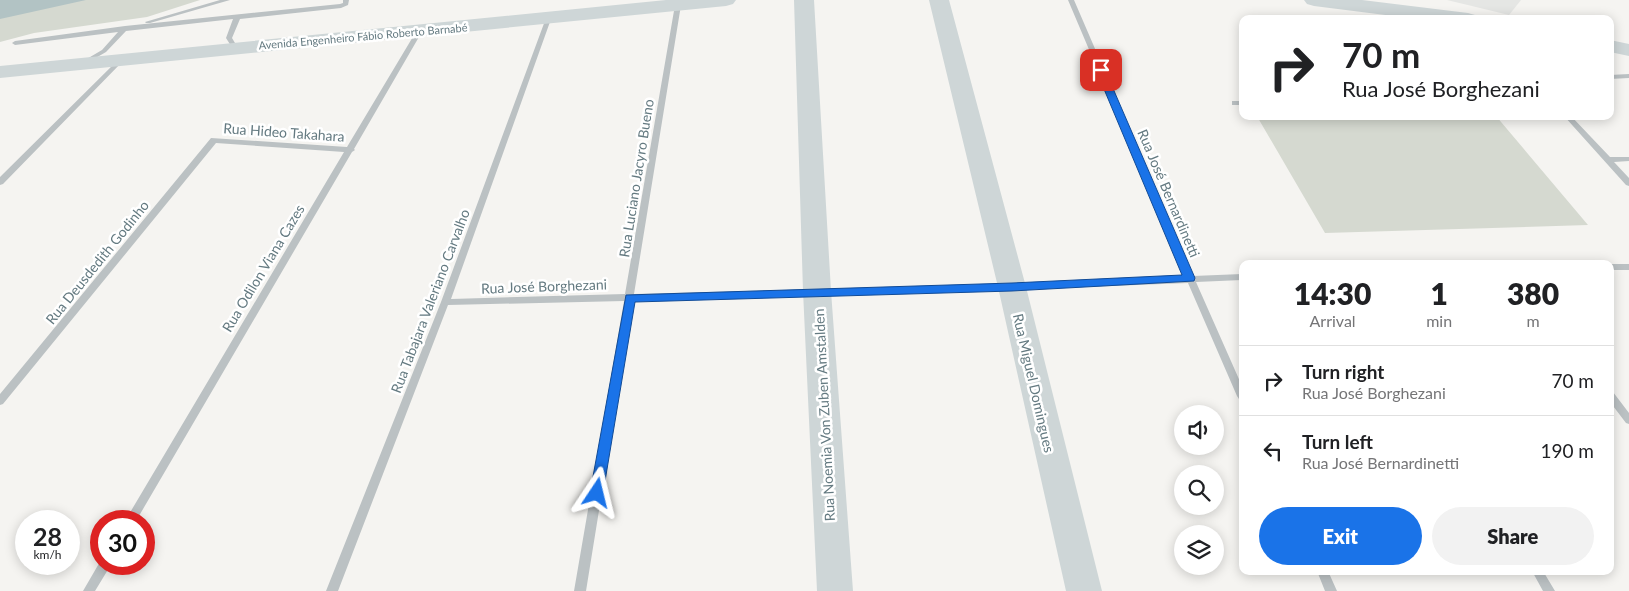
<!DOCTYPE html>
<meta charset="utf-8">
<style>
:root{--surface:#fff;--page:#f2f2f2;--text:#202124;--muted:#757577;--line:#e0e0e0;--accent:#1a73e8}
body{margin:0;font-family:Lato,sans-serif;background:var(--page);color:var(--text);height:100vh;display:flex;flex-direction:column;font-size:19px;white-space:nowrap}
*{box-sizing:border-box;margin:0}
p{font-size:16px;color:var(--muted)}
.icon{flex:none;width:28px;height:28px;fill:none;stroke:currentColor;stroke-width:2;stroke-linecap:round;stroke-linejoin:round}
.map{position:relative;flex:1;overflow:hidden}
.panel{position:absolute;left:1239px;top:260px;width:375px;height:315px;display:flex;flex-direction:column;background:var(--surface);border-radius:10px;box-shadow:0 2px 12px #0003}
.panel>*{flex:none}
.top-card{position:absolute;left:1239px;top:15px;width:375px;height:105px;border-radius:10px;box-shadow:0 2px 12px #0003;background:#fff;color:var(--text);overflow:hidden}
.buttons{position:absolute;left:1174px;top:405px;display:grid;gap:10px}
.buttons a{display:grid;place-items:center;width:50px;height:50px;border-radius:50%;background:var(--surface);box-shadow:0 2px 12px #0003;font-size:25px}
.speed{position:absolute;left:15px;top:510px;display:flex;gap:10px;font-size:25px;font-weight:700;text-align:center}
.speed>*{display:grid;place-content:center;width:65px;height:65px;border-radius:50%;background:var(--surface);box-shadow:0 2px 12px #0003;line-height:1}
.speed small{font-size:12px;font-weight:400}
.speed .limit{border:8px solid #d22;background:#fff;color:#111}
.pin{position:absolute;display:grid;place-items:center;width:42px;height:42px;color:#fff;margin:-21px;border-radius:10px;box-shadow:0 2px 8px #0006}
.me{position:absolute;width:55px;margin:-28px;rotate:10deg;stroke-linejoin:round;filter:drop-shadow(0 0 4px #0008)}
.turn{display:flex;align-items:center;gap:18px;height:105px;padding:0 20px;font-size:22px}
.turn .icon{width:65px;height:65px;stroke-width:2.5}
.turn b{display:block;font-size:35px;line-height:42px}
.eta{display:flex;justify-content:space-evenly;align-items:center;height:85px;text-align:center}
.eta b{font-size:30px;font-weight:800;line-height:35px}
.cta{display:flex;gap:10px;margin-top:auto;padding:10px 20px}
.cta a{flex:1;height:58px;border-radius:30px;background:var(--accent);color:#fff;font-size:20px;font-weight:800;line-height:58px;text-align:center}
.cta a+a{background:var(--page);color:var(--text)}
ul{padding:0;list-style:none}
li{display:flex;align-items:center;gap:15px;height:70px;padding:0 20px;border-top:1px solid var(--line)}
li div{flex:1}
li b{display:block;font-size:19px}
li em{font-style:normal}
.map>svg:first-child{display:block}
.built{fill:#e5e6e4}
.green{fill:#d5d9d0}
.water{fill:#b2c3c4}
.lines{fill:none;stroke-linecap:round;stroke-linejoin:round}
.minor{fill:#bbc1c3;fill-rule:evenodd}
.major{fill:#ced6d7;fill-rule:evenodd}
.route{fill:#1a73e8;stroke:#114b97}
.labels{text-anchor:middle;dominant-baseline:central;stroke-width:5;stroke-linejoin:round;paint-order:stroke}
.far-street-label{font-size:11px;fill:#647a81;stroke:#fff}
.street-label{font-size:14px;fill:#647a81;stroke:#fff}
</style>
<div class="map">
<svg width="1629" height="591" viewBox="0 0 1629 591">
<rect width="100%" height="100%" fill="#f5f4f1"/>
<path class="built" d="M1447 0H1521L1509 15Z"/>
<path class="green" d="M0 0H200L147 17 34 33 0 42Z
M1354 116H1496L1588 225 1325 233 1258 118Z"/>
<path class="water" d="M0 0H86L0 19Z"/>
<g class="lines">
<path class="minor" d="M220 0H230L150 23H146L145 22Z
M343 0H349L348 5 341 8 240 19 232 38 238 48 235 50 233 49 226 38 233 19 126 31 106 52 87 63 85 62V60L102 50 118 32 15 45 12 43 15 41 125 26 340 4 343 3Z
M1068 0H1074L1193 276 1242 274V280L1196 282 1242 386V400L1239 399 1237 396 1188 283 1012 290 633 300 586 591H574L624 301 448 305 338 591H326L441 302 546 18H550L551 19 451 299 625 294 675 5 678 3 681 5 634 294 1012 284 1185 276Z
M420 28 423 30 354 149 355 150 352 152 136 521H125L344 152 216 143 3 404 0 405V394L211 138 347 147 417 30Z
M121 58 124 60 123 61 3 184 0 185V177L119 59Z
M1629 74V78L1610 79V75Z
M1232 101H1242V105H1232Z
M1564 116H1571L1610 157H1629V161L1614 162 1629 178V186L1626 185Z
M1610 264H1629V270H1610Z
M1610 391 1613 392 1629 413V424L1626 423 1610 402Z
M101 560V564H110L109 568 95 591H83Z
M1317 571H1328L1337 591H1325Z
M1532 571H1543L1555 591H1543Z"/>
<path class="major" d="M666 0H736L733 4 726 6 0 78V66Z
M794 0H814L831 291 853 591H817L803 291Z
M929 0H949L1026 287 1102 591H1066L998 287Z
M1304 0H1362L1468 13 1475 15 1478 19H1417L1314 6 1307 4Z
M1610 40 1629 44V56L1610 52Z"/>
</g>
<path class="route" d="M1101 67 1105 70 1195 278 1194 281 1012 291 635 302 603 493 601 498 597 499 592 498 590 493 626 295 1012 283 1182 275 1096 70Z"/>
<g class="labels">
<g class="far-street-label">
<text transform="translate(363 36) rotate(-5)">Avenida Engenheiro Fábio Roberto Barnabé</text>
</g>
<g class="street-label">
<text transform="translate(284 132) rotate(4)">Rua Hideo Takahara</text>
<text transform="translate(636 178) rotate(-81)">Rua Luciano Jacyro Bueno</text>
<text transform="translate(1169 193) rotate(67)">Rua José Bernardinetti</text>
<text transform="translate(97 262) rotate(-51)">Rua Deusdedith Godinho</text>
<text transform="translate(263 268) rotate(-59)">Rua Odilon Viana Cazes</text>
<text transform="translate(544 286) rotate(-2)">Rua José Borghezani</text>
<text transform="translate(430 301) rotate(-69)">Rua Tabajara Valeriano Carvalho</text>
<text transform="translate(1034 383) rotate(77)">Rua Miguel Domingues</text>
<text transform="translate(824 415) rotate(-93)">Rua Noemia Von Zuben Amstalden</text>
</g>
</g>
</svg>
<div class="buttons">
<a><svg class="icon" aria-label="sound" viewBox="0 0 24 24"><path d="M4 9h4l5-4v14l-5-4H4zM17 9q2 3 0 6"/></svg></a>
<a><svg class="icon" aria-label="search" viewBox="0 0 24 24"><circle cx="10" cy="10" r="6"/><path d="M15 15l6 6"/></svg></a>
<a><svg class="icon" aria-label="layers" viewBox="0 0 24 24"><path d="M12 4l9 5-9 5-9-5zM3 14l9 5 9-5"/></svg></a>
</div>
<div class="speed"><div>28<small>km/h</small></div><div class="limit">30</div></div>
<div class="pin" style="left:1101px;top:70px;background:#d93025"><svg class="icon" aria-label="arrive" viewBox="0 0 24 24"><path d="M6 21V4h12l-3 4 3 4H6"/></svg></div>
<svg class="me" style="left:597px;top:493px" viewBox="-20 -20 40 40"><path d="M0-17L14 15 0 8-14 15z" fill="#1a73e8" stroke="#fff" stroke-width="4"/></svg>
<div class="top-card">
<div class="turn"><svg class="icon" aria-label="right" viewBox="0 0 24 24"><path d="M7 20v-9h11M14 6l5 5-5 5"/></svg><div><b>70 m</b>Rua José Borghezani</div></div>
</div>
<section class="panel">
<div class="eta">
<div><b>14:30</b><p>Arrival</p></div>
<div><b>1</b><p>min</p></div>
<div><b>380</b><p>m</p></div>
</div>
<ul>
<li><svg class="icon" aria-label="right" viewBox="0 0 24 24"><path d="M7 20v-9h11M14 6l5 5-5 5"/></svg><div><b>Turn right</b><p>Rua José Borghezani</p></div><em>70 m</em></li>
<li><svg class="icon" aria-label="left" viewBox="0 0 24 24"><path d="M17 20v-9H6M10 6l-5 5 5 5"/></svg><div><b>Turn left</b><p>Rua José Bernardinetti</p></div><em>190 m</em></li>
</ul>
<div class="cta"><a>Exit</a><a>Share</a></div>
</section>
</div>
